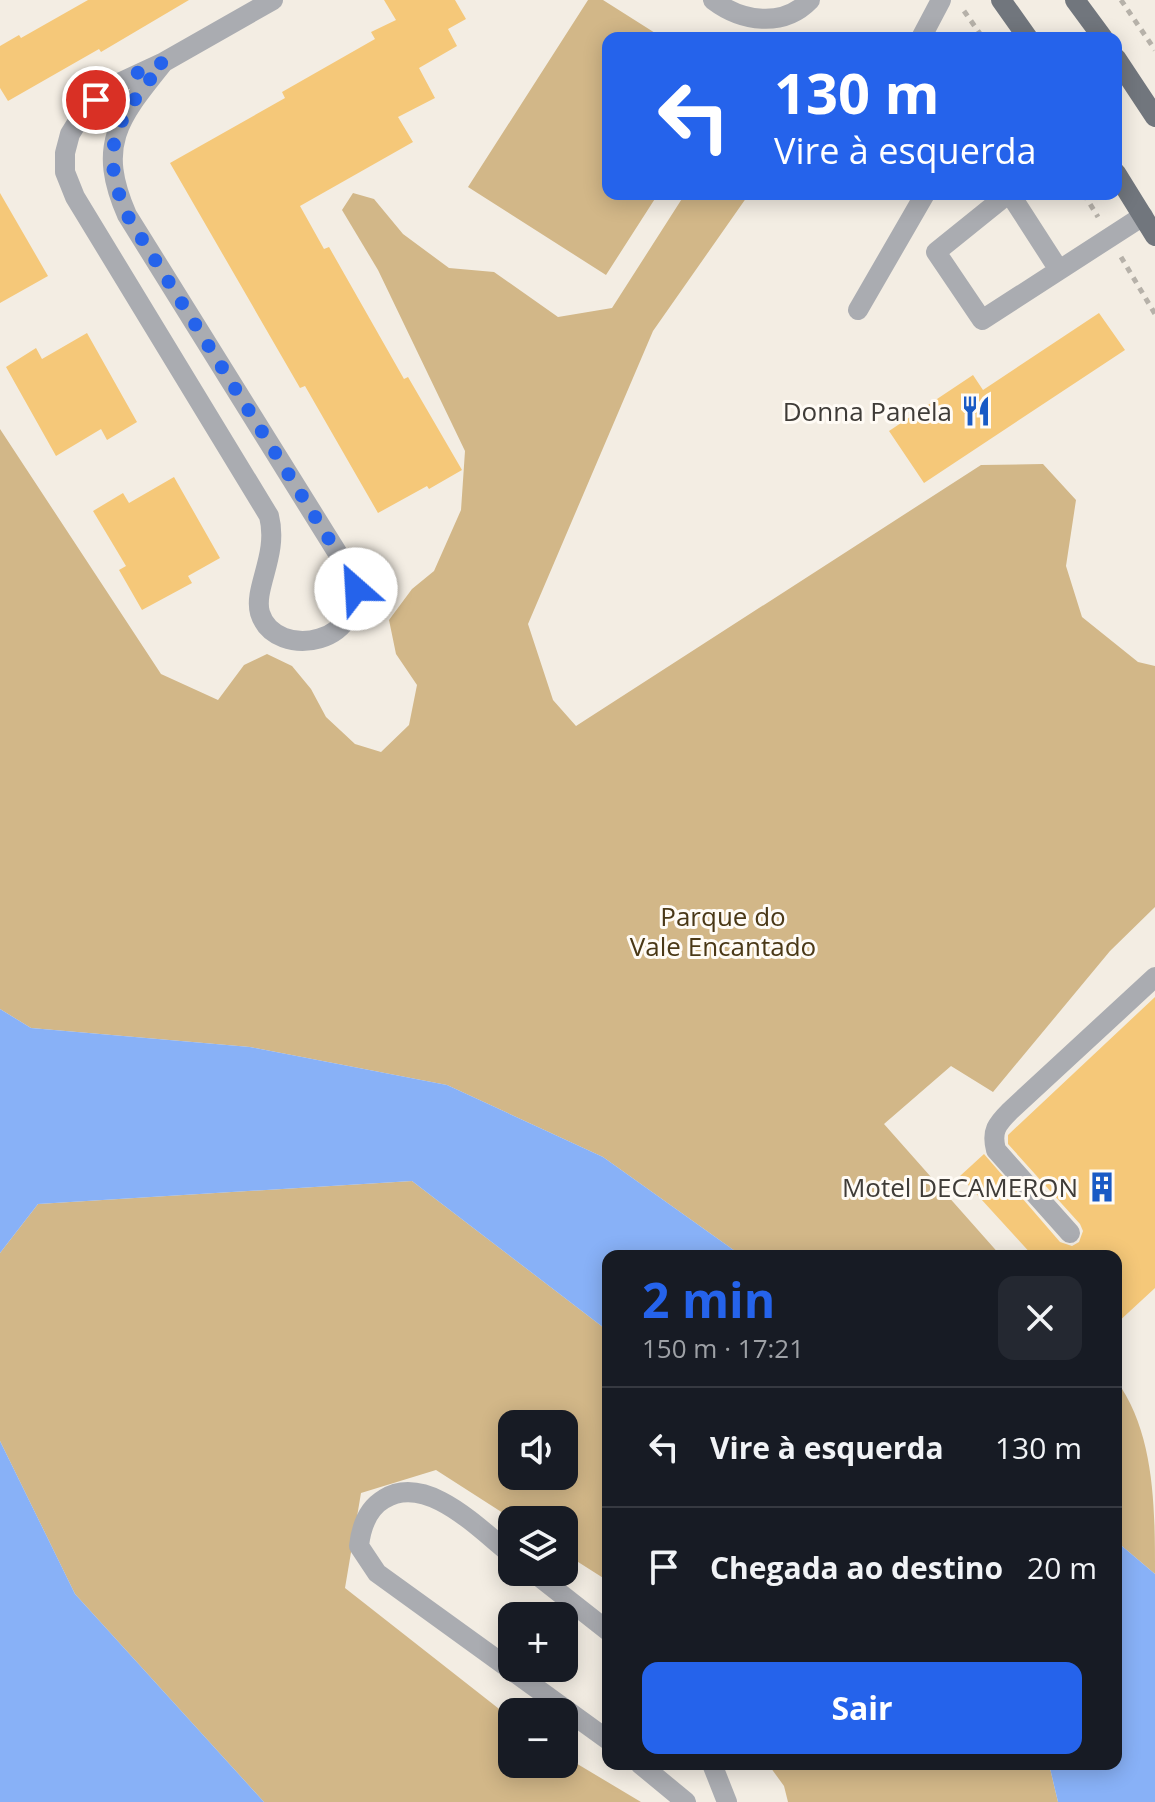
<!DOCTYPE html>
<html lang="pt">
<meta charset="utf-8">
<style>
:root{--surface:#171b24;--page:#242831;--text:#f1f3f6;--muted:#9ea1a6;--line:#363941;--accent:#2563eb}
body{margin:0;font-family:"Open Sans",sans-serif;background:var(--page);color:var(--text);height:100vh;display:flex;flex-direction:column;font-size:30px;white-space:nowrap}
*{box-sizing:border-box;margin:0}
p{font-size:26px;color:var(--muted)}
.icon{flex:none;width:44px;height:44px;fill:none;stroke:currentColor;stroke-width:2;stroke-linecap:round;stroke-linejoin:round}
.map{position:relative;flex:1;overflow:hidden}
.panel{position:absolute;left:602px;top:1250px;width:520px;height:520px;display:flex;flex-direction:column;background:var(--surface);border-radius:16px;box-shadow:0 4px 20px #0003}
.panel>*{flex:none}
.banner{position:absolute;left:602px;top:32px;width:520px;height:168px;border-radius:16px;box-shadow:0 4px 20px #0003;background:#2563eb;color:#fff;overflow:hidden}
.buttons{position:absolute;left:498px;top:1410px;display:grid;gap:16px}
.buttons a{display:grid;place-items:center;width:80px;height:80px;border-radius:16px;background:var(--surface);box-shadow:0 4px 20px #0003;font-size:40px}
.pin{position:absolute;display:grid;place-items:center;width:68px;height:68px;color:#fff;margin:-34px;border:4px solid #fff;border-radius:50%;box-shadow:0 2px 8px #0007}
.me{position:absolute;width:88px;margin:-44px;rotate:334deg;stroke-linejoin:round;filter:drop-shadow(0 0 6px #0008)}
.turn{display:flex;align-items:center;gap:28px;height:168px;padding:0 40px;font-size:36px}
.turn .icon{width:104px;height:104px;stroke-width:2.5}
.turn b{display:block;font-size:56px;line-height:68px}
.round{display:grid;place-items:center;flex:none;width:84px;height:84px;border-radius:16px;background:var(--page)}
.overview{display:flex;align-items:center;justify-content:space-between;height:136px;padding:0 40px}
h1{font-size:48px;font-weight:700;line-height:60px;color:var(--accent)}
.cta{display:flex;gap:16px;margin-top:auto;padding:16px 40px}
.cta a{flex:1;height:92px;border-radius:16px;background:var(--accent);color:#fff;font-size:32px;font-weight:700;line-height:92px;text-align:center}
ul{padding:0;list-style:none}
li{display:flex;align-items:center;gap:24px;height:120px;padding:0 40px;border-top:2px solid var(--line)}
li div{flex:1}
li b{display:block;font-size:30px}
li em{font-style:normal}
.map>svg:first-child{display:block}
.green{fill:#d2b788;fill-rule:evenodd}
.water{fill:#88b1f7}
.building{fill:#f5c879}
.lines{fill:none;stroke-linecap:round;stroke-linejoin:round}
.path{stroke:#b6b1a9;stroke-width:5;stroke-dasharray:6 6;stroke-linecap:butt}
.minor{stroke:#aaacb1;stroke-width:20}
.major{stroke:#71767d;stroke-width:20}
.route{stroke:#2563eb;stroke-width:14;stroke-dasharray:0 25.2}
.labels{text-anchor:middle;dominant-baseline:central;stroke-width:6;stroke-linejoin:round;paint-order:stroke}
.poi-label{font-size:26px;fill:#3f3c38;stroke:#fffbf5;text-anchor:end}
.park-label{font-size:26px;fill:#4a3816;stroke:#fffbf5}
</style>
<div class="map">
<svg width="1155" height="1802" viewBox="0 0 1155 1802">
<rect width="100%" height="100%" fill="#f3ede3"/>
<path class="green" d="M588 0H603L663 38H608V194H658L606 275 468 187Z
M353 193 374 199 403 234 449 268 494 272 558 317 612 308 685 194H749L653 331 528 624 553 700 576 726 981 465 1043 464 1076 500 1066 566 1082 617 1138 662 1155 666V907L1110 951 993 1092 951 1066 884 1124 1001 1256H742L603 1157 447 1085 250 1047 31 1028 0 1009V429L161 674 218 700 244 665 267 654 292 666 311 689 326 717 355 744 381 752 409 725 417 685 396 654 389 620 412 589 434 571 461 510 465 451 378 270 342 210Z
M412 1181 608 1331V1581L564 1553V1520H514L436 1470 361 1493 345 1588 512 1719V1764H564V1756L641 1802H264L75 1594 0 1441V1253L38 1204ZM512 1424H564V1476H512Z
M1116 1380C1155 1433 1155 1508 1155 1574L1116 1541Z
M768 1764H1049L1058 1802H788L784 1786Z"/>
<path class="water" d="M0 1009 31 1028 250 1047 447 1085 603 1157 742 1256H608V1331L412 1181 38 1204 0 1253Z
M0 1441 75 1594 264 1802H0Z
M1116 1541 1155 1574V1802H1058L1049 1764H1116Z"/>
<path class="building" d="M88 0H189L101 52 99 49 8 101 0 88V46L19 35 21 38Z
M384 0H455L466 19 448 29 457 46 419 68 435 98 398 117 413 142 300 206 324 249 329 247 404 379 408 377 462 470 429 489 427 486 378 513 305 386 300 388 170 163 285 98 282 92 375 39 371 32 396 20Z
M0 193 48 276 0 303Z
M1099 313 1125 350 924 483 889 431 973 375 983 390Z
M87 333 137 422 107 440 101 429 56 456 6 367 36 348 42 359Z
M174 477 220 558 188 576 192 583 142 610 119 570 126 566 93 511 123 493 129 503Z
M1155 997V1288L1116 1324V1256H1033L960 1176 984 1154 1060 1242 1072 1246 1079 1242 1083 1231 1080 1224 1008 1144V1135Z"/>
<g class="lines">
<path class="path" d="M1121 0 1155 50
M964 11 983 38
M1084 194 1098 217
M1121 257 1155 314"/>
<path class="minor" d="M713 0C742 22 783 28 810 0
M921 38 941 0
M164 62C119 118 96 144 127 215L350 573C374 645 275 662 260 613 253 588 279 555 269 516L75 197 65 172V153L70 134 83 113 108 88 164 62 273 0
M1008 194 936 252 982 320 1143 216
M1010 194 1059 270
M858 310 925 194
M1070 1233 996 1150C991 1131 997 1124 1010 1111L1155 977
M512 1555C481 1531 427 1472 384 1499 367 1509 361 1528 359 1546L377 1573 608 1740
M533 1572 608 1631
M640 1764 686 1802
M712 1764 727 1802"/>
<path class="major" d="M1001 0 1028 38
M1075 0 1103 38
M1116 58 1155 117
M1116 173 1155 236"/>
</g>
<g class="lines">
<path class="route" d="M96 100 122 79 164 62C119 118 96 143 127 215L350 573 356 589"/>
</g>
<defs>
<g id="restaurant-bare" transform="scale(2.4)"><path d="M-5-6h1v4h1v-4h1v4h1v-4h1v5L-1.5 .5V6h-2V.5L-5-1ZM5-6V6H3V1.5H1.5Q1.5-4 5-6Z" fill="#195ac5" stroke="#fffbf5" stroke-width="2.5" paint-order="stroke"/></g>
<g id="building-bare" transform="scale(2.4)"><path d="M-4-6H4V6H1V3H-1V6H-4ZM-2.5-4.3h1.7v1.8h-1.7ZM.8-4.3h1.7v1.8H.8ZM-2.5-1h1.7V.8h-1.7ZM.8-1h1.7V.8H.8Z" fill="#195ac5" stroke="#fffbf5" stroke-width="2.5" paint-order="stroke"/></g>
</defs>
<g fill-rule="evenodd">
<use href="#restaurant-bare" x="976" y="411"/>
<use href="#building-bare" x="1102" y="1187"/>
</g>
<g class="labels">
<g class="poi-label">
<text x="952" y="411">Donna Panela</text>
<text x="1078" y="1187">Motel DECAMERON</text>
</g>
<g class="park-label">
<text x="723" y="916">Parque do<tspan x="723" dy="30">Vale Encantado</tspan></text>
</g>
</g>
</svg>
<div class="buttons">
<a><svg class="icon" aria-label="sound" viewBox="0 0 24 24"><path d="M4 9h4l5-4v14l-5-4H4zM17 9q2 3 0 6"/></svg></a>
<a><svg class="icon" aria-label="layers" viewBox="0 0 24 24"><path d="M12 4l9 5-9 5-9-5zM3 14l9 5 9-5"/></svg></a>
<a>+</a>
<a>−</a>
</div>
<div class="pin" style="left:96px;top:100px;background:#d93025"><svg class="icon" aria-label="arrive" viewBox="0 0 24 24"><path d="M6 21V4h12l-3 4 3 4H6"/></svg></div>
<svg class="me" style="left:356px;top:589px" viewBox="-20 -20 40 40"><circle r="19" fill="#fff"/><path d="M0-13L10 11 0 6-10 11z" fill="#2563eb"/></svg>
<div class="banner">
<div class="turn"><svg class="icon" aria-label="left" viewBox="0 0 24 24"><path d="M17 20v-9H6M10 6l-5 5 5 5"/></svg><div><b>130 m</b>Vire à esquerda</div></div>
</div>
<section class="panel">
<div class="overview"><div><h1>2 min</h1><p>150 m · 17:21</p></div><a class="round"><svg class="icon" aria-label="close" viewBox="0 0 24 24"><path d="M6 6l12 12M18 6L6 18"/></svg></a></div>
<ul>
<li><svg class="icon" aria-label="left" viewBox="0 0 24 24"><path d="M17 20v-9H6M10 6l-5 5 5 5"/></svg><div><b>Vire à esquerda</b></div><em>130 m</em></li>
<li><svg class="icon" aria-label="arrive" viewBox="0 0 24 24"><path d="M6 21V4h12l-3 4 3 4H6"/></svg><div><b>Chegada ao destino</b></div><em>20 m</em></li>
</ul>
<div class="cta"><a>Sair</a></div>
</section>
</div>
